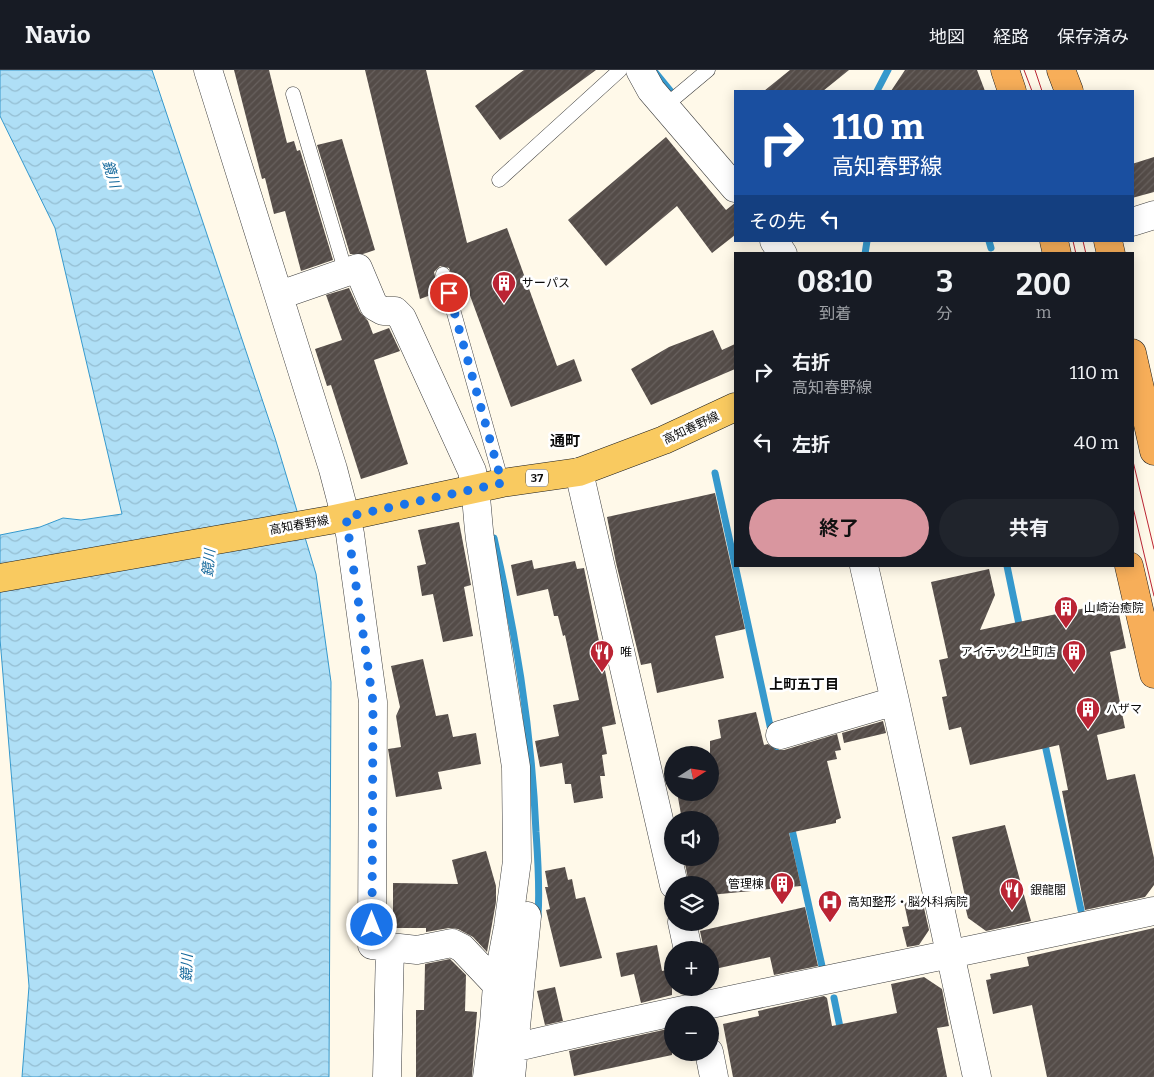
<!DOCTYPE html>
<html lang="ja">
<meta charset="utf-8">
<style>
:root{--surface:#171b24;--page:#20242c;--text:#f1f3f6;--muted:#9ea1a6;--line:#363941;--accent:#d9969f}
body{margin:0;font-family:Bitter,"Noto Sans JP",serif;background:var(--page);color:var(--text);height:100vh;display:flex;flex-direction:column;font-size:19px;white-space:nowrap}
*{box-sizing:border-box;margin:0}
p{font-size:16px;color:var(--muted)}
.icon{flex:none;width:28px;height:28px;fill:none;stroke:currentColor;stroke-width:2;stroke-linecap:round;stroke-linejoin:round}
.map{position:relative;flex:1;overflow:hidden}
.sheet{position:absolute;left:734px;top:182px;width:400px;height:315px;display:flex;flex-direction:column;background:var(--surface);border-radius:0px;box-shadow:0 2px 12px #0003}
.sheet>*{flex:none}
.guide{position:absolute;left:734px;top:20px;width:400px;height:152px;border-radius:0px;box-shadow:0 2px 12px #0003;background:#1a4fa0;color:#fff;overflow:hidden}
.needle{width:32px;rotate:78deg}
.controls{position:absolute;left:664px;top:676px;display:grid;gap:10px}
.controls a{display:grid;place-items:center;width:55px;height:55px;border-radius:50%;background:var(--surface);box-shadow:0 2px 12px #0003;font-size:25px}
.pin{position:absolute;display:grid;place-items:center;width:42px;height:42px;color:#fff;margin:-21px;border:2px solid #fff;border-radius:50%;box-shadow:0 1px 5px #0007}
.me{position:absolute;width:55px;margin:-28px;rotate:0deg;stroke-linejoin:round;filter:drop-shadow(0 0 4px #0008)}
.turn{display:flex;align-items:center;gap:18px;height:105px;padding:0 15px;font-size:22px}
.turn .icon{width:65px;height:65px;stroke-width:2.5}
.turn b{display:block;font-size:35px;line-height:42px}
.then{display:flex;align-items:center;height:48px;padding:0 15px;background:#0003;gap:10px;font-size:19px}
.eta{display:flex;justify-content:space-evenly;align-items:center;height:85px;text-align:center}
.eta b{font-size:30px;font-weight:700;line-height:35px}
.button{display:flex;gap:10px;margin-top:auto;padding:10px 15px}
.button a{flex:1;height:58px;border-radius:30px;background:var(--accent);color:#111;font-size:20px;font-weight:700;line-height:58px;text-align:center}
.button a+a{background:var(--page);color:var(--text)}
ul{padding:0;list-style:none}
li{display:flex;align-items:center;gap:15px;height:70px;padding:0 15px}
li div{flex:1}
li b{display:block;font-size:19px}
li em{font-style:normal}
header{display:flex;align-items:center;gap:30px;box-sizing:border-box;height:70px;padding:0 25px;background:var(--surface);border-bottom:1px solid var(--line)}
header strong{font-size:24px}
nav{display:flex;gap:28px;margin-inline-start:auto;font-size:18px}
.map>svg:first-child{display:block}
.water{fill:url(#water-waves);stroke:#3699cd}
.lines{fill:none;stroke-linecap:round;stroke-linejoin:round}
.stream{stroke:#3699cd;stroke-width:7}
.building{fill:url(#building-hatch)}
.service-casing{stroke:#3e3e3e;stroke-width:15}
.minor-casing{stroke:#3e3e3e;stroke-width:29}
.tertiary-casing{stroke:#3e3e3e;stroke-width:29}
.primary-casing{stroke:#1c1c1c;stroke-width:29}
.trunk-casing{stroke:#1c1c1c;stroke-width:29}
.service{stroke:#fff;stroke-width:14}
.minor{stroke:#fff;stroke-width:28}
.tertiary{stroke:#fff;stroke-width:28}
.primary{stroke:#f9ca60;stroke-width:28}
.trunk{stroke:#f7ae59;stroke-width:28}
.tram{stroke:#bb2434;stroke-width:1}
.route{stroke:#1a73e8;stroke-width:9;stroke-dasharray:0 16.2}
.labels{text-anchor:middle;dominant-baseline:central;stroke-width:5;stroke-linejoin:round;paint-order:stroke}
.shield{fill:#fff;stroke:#545454;stroke-width:1}
.shield-label{font-size:11px;font-weight:bold;fill:#0b0b0b}
.poi-label{font-size:12px;fill:#0b0b0b;stroke:#fff;text-anchor:start}
.street-label{font-size:12px;fill:#0b0b0b;stroke:#fff}
.water-label{font-size:14px;font-style:italic;fill:#15699c;stroke:#fff}
.neighbourhood-label{font-size:14px;font-weight:bold;fill:#0b0b0b;stroke:#fff}
.quarter-label{font-size:15px;font-weight:bold;fill:#0b0b0b;stroke:#fff}
</style>
<header>
<strong>Navio</strong>
<nav><a>地図</a><a>経路</a><a>保存済み</a></nav>
</header>
<div class="map">
<svg width="1154" height="1007" viewBox="0 0 1154 1007">
<defs>
<pattern id="water-waves" width="16" height="10" patternUnits="userSpaceOnUse" patternTransform="scale(1.25)"><rect width="16" height="10" fill="#afdff6"/><path d="M0 5q4-4 8 0t8 0" fill="none" stroke="#95bed2"/></pattern>
<pattern id="building-hatch" width="6" height="6" patternUnits="userSpaceOnUse" patternTransform="scale(1.25)"><rect width="6" height="6" fill="#544c48"/><path d="M-1 1l2-2M0 6l6-6M5 7l2-2" fill="none" stroke="#68615e"/></pattern>
</defs>
<rect width="100%" height="100%" fill="#fff9e9"/>
<path class="water" d="M0 0H152L275 368 316 504 331 612 329 1007H22L29 916 0 569V465L40 457 63 448 81 450 122 444 55 158 0 46Z"/>
<g class="lines">
<path class="stream" d="M655 2 677 29
M877 21 888 0
M989 171 991 178
M865 184 867 171
M715 403 777 688
M494 468C516 564 532 664 536 762 538 791 540 818 538 846
M1007 496 1020 559
M1044 670 1081 840
M791 755 822 896
M834 928 841 962"/>
</g>
<path class="building" d="M234 0H269L287 73 294 71 297 81 300 80 333 190 301 201 285 141 274 144 265 108 262 109Z
M365 0H426L467 173 507 158 557 296 574 289 582 311 511 337 465 212 455 216 449 198 440 196 434 202 439 222 420 229Z
M524 0H596L500 70 475 36Z
M790 0H849L823 21H764Z
M905 0H977L985 21H891Z
M666 67 726 140 735 133V165L712 183 677 136 606 196 568 150Z
M342 69 375 180 363 184H350L317 75Z
M1154 87V122L1132 128V94Z
M349 218 360 242 368 251 373 264 389 258 400 281 374 290 408 394 361 409 331 315 327 316 315 279 342 270 326 225Z
M713 260 722 280 735 274V299L651 335 631 299 669 277Z
M715 423 745 559 715 566 724 608 657 623 651 593 641 595 616 493 607 447Z
M459 452 471 515 464 517 473 566 443 572 433 524 422 526 417 496 426 494 418 460Z
M532 490 534 499 575 491 577 499 584 498 616 654 602 657 607 684 602 685 605 706H600L603 728 574 733 571 714H565L562 693 540 697 535 671 559 666 553 635 579 630 565 565 563 566 558 546H554L548 519 517 526 511 495Z
M989 499 995 525 980 560 1100 535 1101 543 1118 539 1126 578 1110 582 1125 658 1097 665 1107 710 1135 704 1154 788V815L1145 827 1085 840 1062 721 1068 720 1059 675 970 695 961 657 949 660 942 627 947 626 939 590 948 588 931 512Z
M423 589 436 646 448 644 453 667 476 663 481 694 438 702 442 719 396 727 388 679 401 677 396 646 400 637 391 596Z
M756 642 764 675 768 674 776 680H784L837 664 841 680 835 681 837 689 827 691 841 748 836 750V753L789 763 801 816 710 825V815H689L684 788H710V750H682L677 722H710V671L721 668 718 650Z
M883 651 886 663 844 673 842 663Z
M1005 755 1031 851 986 861 968 848 965 836 967 835 952 767Z
M486 781 496 816V832L487 882 473 867 458 859 449 858 426 862V858H393V813L458 814 452 790Z
M565 797 568 810 572 809 576 829 585 827 602 888 560 897 546 840 550 839 545 817H548L545 801Z
M922 829 929 860 919 875 907 877 902 857 909 856 904 833Z
M805 837 818 896 774 905 770 887 710 900V880H704L700 861Z
M1154 858V1007H1047L1032 935 993 944 986 910 991 909 990 904 1029 896 1027 887Z
M657 875 662 901 672 899V925L641 933 634 904 621 907 616 883Z
M450 889 466 905 465 941 477 942 472 1007H416V940H424L425 894Z
M924 907 942 919 949 956 937 958 947 1007H733L723 954 759 946 758 941 824 926 827 928 832 956 897 943 891 914Z
M555 917 563 951 545 955 537 921Z
M672 958V985L574 1006 569 981Z"/>
<g class="lines">
<g class="service-casing">
<path id="service" d="M293 24 346 203
M665 36 708 0
M499 110 620 0
M443 204 502 413"/>
</g>
<g class="minor-casing">
<path id="minor" d="M208 0 333 399 350 464 373 632 372 875 390 877 387 1007
M1132 152 1154 145
M280 225 358 198 374 236 383 241H395L402 248 472 401C477 423 477 446 480 469L516 697 517 791 508 857 497 915 494 954 487 1007
M579 402 674 815
M864 496 895 631 977 1007
M780 665 895 631
M682 852 688 880
M390 877 417 880 452 873 462 878 497 915
M513 978C725 928 940 888 1154 841
M709 982 714 1007
M511 1007 527 846"/>
</g>
<g class="tertiary-casing">
<path id="tertiary" d="M640 0 651 20 735 118
M774 171 783 184"/>
</g>
<g class="primary-casing">
<path id="primary" d="M0 508 330 450 502 413 579 402 664 370 735 337"/>
</g>
<g class="trunk-casing">
<path id="trunk" d="M1005 0 1012 21
M1061 0 1069 21
M1054 171 1057 184
M1108 171 1111 184
M1132 283 1154 381
M1129 496 1154 604"/>
</g>
<use href="#service" class="service"/>
<use href="#minor" class="minor"/>
<use href="#tertiary" class="tertiary"/>
<use href="#primary" class="primary"/>
<use href="#trunk" class="trunk"/>
<path class="tram" d="M1024 0 1032 21
M1035 0 1042 21
M1073 171 1076 184
M1083 171 1086 184
M1132 387 1154 479
M1132 433 1154 526"/>
</g>
<g class="lines">
<path class="route" d="M372 855 373 632 346 447 502 413 449 223"/>
</g>
<defs>
<g id="building-pin" transform="scale(1.25)"><path d="M0 17L-7.5 6A9.5 9.5 0 1 1 7.5 6Z" fill="#bb2434" stroke="#fff"/><path d="M-4-6H4V6H1V3H-1V6H-4ZM-2.5-4.3h1.7v1.8h-1.7ZM.8-4.3h1.7v1.8H.8ZM-2.5-1h1.7V.8h-1.7ZM.8-1h1.7V.8H.8Z" fill="#fff"/></g>
<g id="restaurant-pin" transform="scale(1.25)"><path d="M0 17L-7.5 6A9.5 9.5 0 1 1 7.5 6Z" fill="#bb2434" stroke="#fff"/><path d="M-5-6h1v4h1v-4h1v4h1v-4h1v5L-1.5 .5V6h-2V.5L-5-1ZM5-6V6H3V1.5H1.5Q1.5-4 5-6Z" fill="#fff"/></g>
<g id="hospital-pin" transform="scale(1.25)"><path d="M0 17L-7.5 6A9.5 9.5 0 1 1 7.5 6Z" fill="#bb2434" stroke="#fff"/><path d="M-5-5h3v3.5h4V-5h3V5h-3V1.5h-4V5h-3Z" fill="#fff"/></g>
</defs>
<g fill-rule="evenodd">
<use href="#building-pin" x="504" y="213"/>
<use href="#building-pin" x="1066" y="538"/>
<use href="#restaurant-pin" x="602" y="582"/>
<use href="#building-pin" x="1074" y="582"/>
<use href="#building-pin" x="1088" y="639"/>
<use href="#building-pin" x="782" y="814"/>
<use href="#restaurant-pin" x="1012" y="820"/>
<use href="#hospital-pin" x="830" y="832"/>
</g>
<g class="labels">
<rect class="shield" x="526" y="399.5" width="22" height="17" rx="4"/>
<g class="shield-label">
<text x="537" y="408">37</text>
</g>
<g class="poi-label">
<text x="522" y="213">サーパス</text>
<text x="1084" y="538">山崎治癒院</text>
<text x="620" y="582">唯</text>
<text x="1056" y="582" text-anchor="end">アイテック上町店</text>
<text x="1106" y="639">ハザマ</text>
<text x="764" y="814" text-anchor="end">管理棟</text>
<text x="1030" y="820">銀龍閣</text>
<text x="848" y="832">高知整形・脳外科病院</text>
</g>
<g class="street-label">
<text transform="translate(691 358) rotate(-25)">高知春野線</text>
<text transform="translate(299 455) rotate(-10)">高知春野線</text>
</g>
<g class="water-label">
<text transform="translate(111 104) rotate(72)">鏡川</text>
<text transform="translate(209 493) rotate(-85)">鏡川</text>
<text transform="translate(187 898) rotate(-88)">鏡川</text>
</g>
<g class="neighbourhood-label">
<text x="804" y="614">上町五丁目</text>
</g>
<g class="quarter-label">
<text x="565" y="371">通町</text>
</g>
</g>
</svg>
<div class="controls">
<a><svg class="needle" viewBox="-14 -14 28 28"><path d="M0-13l5 13h-10z" fill="#e53935"/><path d="M0 13l5-13h-10z" fill="#9ea1a6"/></svg></a>
<a><svg class="icon" aria-label="sound" viewBox="0 0 24 24"><path d="M4 9h4l5-4v14l-5-4H4zM17 9q2 3 0 6"/></svg></a>
<a><svg class="icon" aria-label="layers" viewBox="0 0 24 24"><path d="M12 4l9 5-9 5-9-5zM3 14l9 5 9-5"/></svg></a>
<a>+</a>
<a>−</a>
</div>
<div class="pin" style="left:449px;top:223px;background:#d93025"><svg class="icon" aria-label="arrive" viewBox="0 0 24 24"><path d="M6 21V4h12l-3 4 3 4H6"/></svg></div>
<svg class="me" style="left:372px;top:855px" viewBox="-20 -20 40 40"><circle r="17" fill="#1a73e8" stroke="#fff" stroke-width="3"/><path d="M0-11L8 9 0 5-8 9z" fill="#fff"/></svg>
<div class="guide">
<div class="turn"><svg class="icon" aria-label="right" viewBox="0 0 24 24"><path d="M7 20v-9h11M14 6l5 5-5 5"/></svg><div><b>110 m</b>高知春野線</div></div>
<div class="then">その先<svg class="icon" aria-label="left" viewBox="0 0 24 24"><path d="M17 20v-9H6M10 6l-5 5 5 5"/></svg></div>
</div>
<section class="sheet">
<div class="eta">
<div><b>08:10</b><p>到着</p></div>
<div><b>3</b><p>分</p></div>
<div><b>200</b><p>m</p></div>
</div>
<ul>
<li><svg class="icon" aria-label="right" viewBox="0 0 24 24"><path d="M7 20v-9h11M14 6l5 5-5 5"/></svg><div><b>右折</b><p>高知春野線</p></div><em>110 m</em></li>
<li><svg class="icon" aria-label="left" viewBox="0 0 24 24"><path d="M17 20v-9H6M10 6l-5 5 5 5"/></svg><div><b>左折</b></div><em>40 m</em></li>
</ul>
<div class="button"><a>終了</a><a>共有</a></div>
</section>
</div>
